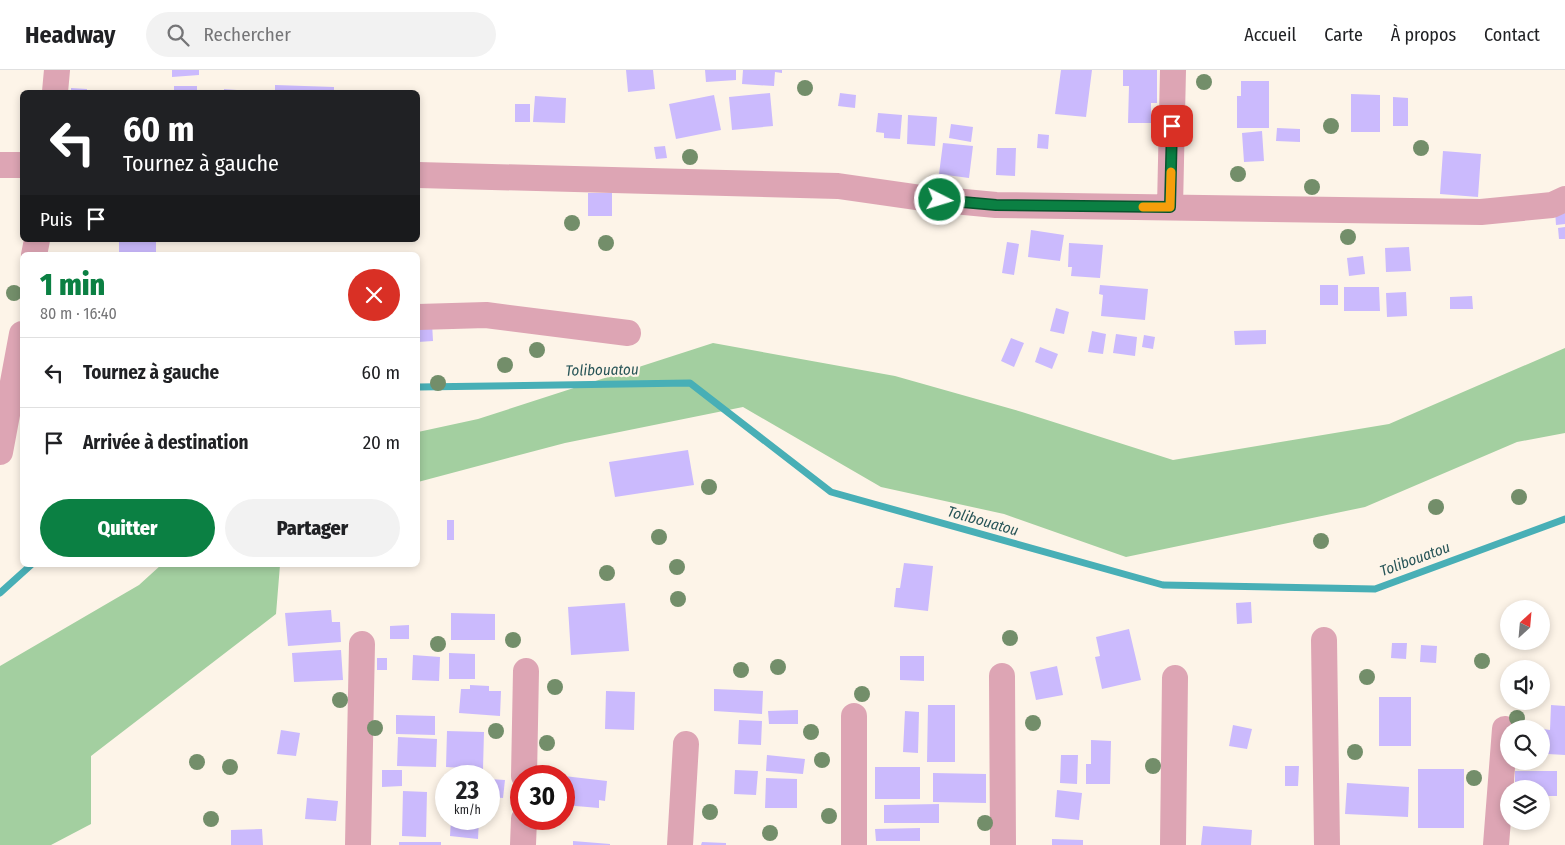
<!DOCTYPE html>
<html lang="fr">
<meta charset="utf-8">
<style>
:root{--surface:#fff;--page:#f2f2f2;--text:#202124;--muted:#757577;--line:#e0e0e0;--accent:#0b8043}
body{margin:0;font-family:"Fira Sans Condensed",sans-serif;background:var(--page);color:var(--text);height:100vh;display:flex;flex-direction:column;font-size:19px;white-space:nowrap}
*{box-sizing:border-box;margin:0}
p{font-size:16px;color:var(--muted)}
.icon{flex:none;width:28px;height:28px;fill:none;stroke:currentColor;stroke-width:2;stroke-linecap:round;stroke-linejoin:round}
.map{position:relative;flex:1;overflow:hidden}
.drawer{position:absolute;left:20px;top:182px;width:400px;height:315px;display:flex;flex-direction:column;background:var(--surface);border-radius:8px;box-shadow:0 2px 8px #0003}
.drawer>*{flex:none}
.guide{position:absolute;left:20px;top:20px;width:400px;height:152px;border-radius:8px;box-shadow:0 2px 8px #0003;background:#202124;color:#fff;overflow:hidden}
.needle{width:32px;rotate:26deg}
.controls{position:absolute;left:1500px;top:530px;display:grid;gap:10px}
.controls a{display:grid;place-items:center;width:50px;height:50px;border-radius:50%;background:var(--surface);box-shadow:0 2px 8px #0003;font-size:25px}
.speed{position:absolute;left:435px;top:695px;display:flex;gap:10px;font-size:25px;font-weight:700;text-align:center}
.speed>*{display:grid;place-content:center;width:65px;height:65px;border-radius:50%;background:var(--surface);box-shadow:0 2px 8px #0003;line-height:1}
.speed small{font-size:12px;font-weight:400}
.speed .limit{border:8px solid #d22;background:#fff;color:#111}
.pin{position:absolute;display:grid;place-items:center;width:42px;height:42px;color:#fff;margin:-21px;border-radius:10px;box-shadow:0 2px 8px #0006}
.me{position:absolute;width:55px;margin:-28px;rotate:95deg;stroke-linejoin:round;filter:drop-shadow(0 0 4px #0008)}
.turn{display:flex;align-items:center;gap:18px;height:105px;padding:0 20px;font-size:22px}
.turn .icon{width:65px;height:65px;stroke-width:2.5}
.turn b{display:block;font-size:35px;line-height:42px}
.then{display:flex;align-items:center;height:48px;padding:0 20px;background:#0003;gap:10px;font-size:19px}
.round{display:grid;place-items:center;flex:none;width:52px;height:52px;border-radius:26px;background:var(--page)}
.overview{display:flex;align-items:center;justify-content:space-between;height:85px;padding:0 20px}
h1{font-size:30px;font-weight:800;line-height:38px;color:var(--accent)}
.action{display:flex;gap:10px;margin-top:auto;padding:10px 20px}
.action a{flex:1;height:58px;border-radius:30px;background:var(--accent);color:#fff;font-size:20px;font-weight:800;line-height:58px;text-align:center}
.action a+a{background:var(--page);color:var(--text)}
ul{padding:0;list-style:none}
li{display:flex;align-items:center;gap:15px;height:70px;padding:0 20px;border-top:1px solid var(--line)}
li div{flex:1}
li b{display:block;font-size:19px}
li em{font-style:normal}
header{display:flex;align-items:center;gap:30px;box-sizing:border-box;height:70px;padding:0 25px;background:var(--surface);border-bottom:1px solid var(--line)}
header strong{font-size:24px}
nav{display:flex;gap:28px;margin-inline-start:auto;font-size:18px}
.search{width:350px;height:45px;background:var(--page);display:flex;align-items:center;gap:12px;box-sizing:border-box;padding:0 18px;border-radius:28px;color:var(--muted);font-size:19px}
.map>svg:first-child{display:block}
.green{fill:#a3cfa0}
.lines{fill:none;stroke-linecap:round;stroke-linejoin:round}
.stream{stroke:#48afb6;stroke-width:7}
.building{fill:#cbbafd}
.minor{stroke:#dda5b4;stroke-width:26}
.tree{fill:#738e6a}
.route-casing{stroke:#07532c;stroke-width:12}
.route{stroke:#0b8043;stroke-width:9}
.slow{stroke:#f59e0b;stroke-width:9}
.labels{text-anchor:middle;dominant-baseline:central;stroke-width:4.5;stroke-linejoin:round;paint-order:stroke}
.water-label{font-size:15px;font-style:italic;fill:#275457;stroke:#fdf4e8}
</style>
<header>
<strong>Headway</strong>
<div class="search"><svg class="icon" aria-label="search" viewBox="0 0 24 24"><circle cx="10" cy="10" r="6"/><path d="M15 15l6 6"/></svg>Rechercher</div>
<nav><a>Accueil</a><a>Carte</a><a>À propos</a><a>Contact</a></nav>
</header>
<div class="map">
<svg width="1565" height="775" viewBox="0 0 1565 775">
<rect width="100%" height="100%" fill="#fdf4e8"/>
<path class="green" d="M713 273 895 306 1022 342 1173 390 1389 354 1565 278V363L1517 372 1365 437 1126 487 1004 444 881 417 743 337 565 373 418 412V362L478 349Z
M161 495H280L276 544 91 686V754L51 775H0V596L139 515Z"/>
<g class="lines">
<path class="stream" d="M418 317 690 313 831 422 1163 515 1375 519 1565 449
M0 523 31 495"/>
</g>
<path class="building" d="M172 0H199V5L172 7Z
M626 0H653L655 19 628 22Z
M705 0H736V10L706 12Z
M743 0H782V3L775 2 774 16 742 14Z
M1061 0H1092L1086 47 1055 44Z
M1123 0H1157V33H1151V53H1128L1129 16H1123Z
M1241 11H1269V58H1237V26H1241Z
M275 15 334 17V22H275Z
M174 16H197V22H174Z
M71 18 87 19V22H71Z
M224 19 250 21V22H224Z
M770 23 773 56 732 60 729 27Z
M840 23 856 25 855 38 838 36Z
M1351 24 1380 25V62H1351Z
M714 25 721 60 676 69 669 34Z
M535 26 566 28 565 53 533 52Z
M1393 27 1408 28V56H1393Z
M515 34H530V52H515Z
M878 43 902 45 900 69 884 68V63L876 62Z
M908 45 937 47 935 76 907 74Z
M951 54 973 57 971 72 949 68Z
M1277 58 1300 59V72L1276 71Z
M1262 61 1264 91 1244 92 1242 63Z
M1038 64 1049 65 1048 79 1037 78Z
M943 73 973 76 969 108 939 104Z
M665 76 667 88 656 89 654 77Z
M997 78H1016L1015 106 996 105Z
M1443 81 1481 84 1478 127 1440 124Z
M588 123H612V146H588Z
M1565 139V154L1556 155 1555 140Z
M1565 157V169H1559L1558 158Z
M1031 160 1064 165 1060 191 1028 187Z
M119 170H156V185L119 183Z
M1007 172 1019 174 1014 205 1002 203Z
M1069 173 1103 175 1100 208 1071 206 1072 197H1068Z
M1409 177 1411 201 1386 202 1385 178Z
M84 183H98V185H84Z
M1363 186 1365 204 1349 206 1347 188Z
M1100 215 1148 219 1145 250 1101 246 1103 225 1099 224Z
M1320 215H1338V235H1320Z
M1344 217H1379L1380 241H1344Z
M1406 222 1407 246 1387 247 1386 223Z
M1472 226 1473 239H1450V227Z
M1056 238 1069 242 1064 264 1050 261Z
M418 253H432L433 271 418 272Z
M1266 260V274L1235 275 1234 261Z
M1092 261 1106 264 1103 284 1088 282Z
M1116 264 1137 267 1135 286 1113 283Z
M1144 265 1155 267 1153 279 1142 277Z
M1011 268 1024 273 1014 297 1001 291Z
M1040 277 1058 284 1052 299 1035 292Z
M688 380 694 415 615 427 609 392Z
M447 450H454V470H447Z
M904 493 933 496 928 541 894 537 896 518H900Z
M1251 532 1252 553 1237 554 1236 533Z
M625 533 629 581 571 585 568 537Z
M331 540 332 552H340L341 572 288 576 285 543Z
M451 543 495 544V570H451Z
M409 555V569H390V556Z
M1129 559 1141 610 1102 619 1095 587 1100 586 1096 567Z
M1392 573H1407L1406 589 1391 588Z
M1421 575 1437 576 1436 593 1420 592Z
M341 580 343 610 294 612 292 583Z
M449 583 475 584V609H449Z
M413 585 440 587 439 611 412 610Z
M900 586H924V611L900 610Z
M377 588H387V600H377Z
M1057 596 1063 625 1036 630 1030 602Z
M470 615 489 616V621H501L500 646 459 643 461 619H470Z
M714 619 763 621 762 644 714 641Z
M606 621 635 622 634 660 605 659Z
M1379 627H1411V676H1379Z
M928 635H955V692H927Z
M1551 635 1565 636V685L1548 684 1549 677H1542L1543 659 1550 660Z
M798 640V654H769L768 641Z
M905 641 919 642 918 683 903 682Z
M396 645 435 646V665L396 664Z
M739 650 762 651 761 675 738 674Z
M1233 655 1252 659 1247 679 1229 676Z
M281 660 300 663 296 686 277 684Z
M447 661 484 662 483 699 446 697Z
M398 667 437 669 436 697 397 696Z
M1091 670 1111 671 1110 714H1086V694H1091Z
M767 685 805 689 803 704 766 701Z
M1061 685H1078L1077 714 1060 713Z
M1285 696H1299L1298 716H1285Z
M875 697H920V729H875Z
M1418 699H1464V758H1418Z
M382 700H402V716L382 717Z
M735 700 758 701 756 725 734 724Z
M1515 701H1557V726H1541V719H1515Z
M933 703 986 704V733L933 732Z
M564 706 607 711 605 731 599 730V738L564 735Z
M766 708 797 709V738H765Z
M489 709 505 710 503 728 489 727Z
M1347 713 1409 717 1408 747 1345 744Z
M1057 720 1082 723 1079 750 1055 747Z
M403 721 427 722 426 767 402 766Z
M307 728 338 731 336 751 305 749Z
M939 734V753H884V735Z
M451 749H479L478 769 450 766Z
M1203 756 1252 760 1251 775H1201Z
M920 758V771H876L875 759Z
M262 759 263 775H231V760Z
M1052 769 1083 770V775H1052Z
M573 771 610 774V775H573Z
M399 772H441V775H399Z
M702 772 726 773V775H701Z"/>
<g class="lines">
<path class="minor" d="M55 22 57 0
M0 95H22
M418 105 838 116 922 128 996 135 1481 142 1552 135 1565 129
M1170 137 1173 0
M34 185 37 170
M418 247 486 245 628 263
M0 382 22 264
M1324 570 1327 775
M1002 606 1003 775
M524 706 526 601
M358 775 362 574
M523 775 524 749
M680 775 686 674
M854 775V646
M1173 775 1175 608
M1496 775 1505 659"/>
</g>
<g class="tree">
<circle cx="1204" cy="12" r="8"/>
<circle cx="805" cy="18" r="8"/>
<circle cx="1331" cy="56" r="8"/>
<circle cx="1421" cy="78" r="8"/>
<circle cx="690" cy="87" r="8"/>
<circle cx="1238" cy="104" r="8"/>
<circle cx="1312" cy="117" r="8"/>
<circle cx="572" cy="153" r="8"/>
<circle cx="1348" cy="167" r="8"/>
<circle cx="606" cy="173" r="8"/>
<circle cx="14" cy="223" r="8"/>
<circle cx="537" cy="280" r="8"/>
<circle cx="505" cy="295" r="8"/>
<circle cx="438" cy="313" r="8"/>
<circle cx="709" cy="417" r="8"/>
<circle cx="1519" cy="427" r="8"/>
<circle cx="1436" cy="437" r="8"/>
<circle cx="659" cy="467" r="8"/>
<circle cx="1321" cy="471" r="8"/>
<circle cx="677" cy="497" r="8"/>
<circle cx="607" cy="503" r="8"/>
<circle cx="678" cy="529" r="8"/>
<circle cx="1010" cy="568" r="8"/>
<circle cx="513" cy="570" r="8"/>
<circle cx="438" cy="574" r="8"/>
<circle cx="1482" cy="591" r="8"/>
<circle cx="778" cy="597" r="8"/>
<circle cx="741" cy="600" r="8"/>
<circle cx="1367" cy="607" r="8"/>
<circle cx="555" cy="617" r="8"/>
<circle cx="862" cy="624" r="8"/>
<circle cx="340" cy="630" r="8"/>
<circle cx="1517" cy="648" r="8"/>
<circle cx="1033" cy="653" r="8"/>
<circle cx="375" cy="658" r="8"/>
<circle cx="496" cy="661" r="8"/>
<circle cx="811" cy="662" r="8"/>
<circle cx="547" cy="673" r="8"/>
<circle cx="1355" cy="682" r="8"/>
<circle cx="822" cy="690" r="8"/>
<circle cx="197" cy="692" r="8"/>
<circle cx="1153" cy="696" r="8"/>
<circle cx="230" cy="697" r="8"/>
<circle cx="1474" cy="708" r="8"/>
<circle cx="710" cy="742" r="8"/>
<circle cx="829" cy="746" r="8"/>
<circle cx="211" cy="749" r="8"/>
<circle cx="985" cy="753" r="8"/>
<circle cx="770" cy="763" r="8"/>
</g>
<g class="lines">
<g class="route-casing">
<path id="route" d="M940 130 996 135 1170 137 1172 56"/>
</g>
<use href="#route" class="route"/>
<path class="slow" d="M1143 137H1170L1171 102"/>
</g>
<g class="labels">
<g class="water-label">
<text transform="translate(602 300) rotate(-1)">Tolibouatou</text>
<text transform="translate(983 451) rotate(16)">Tolibouatou</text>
<text transform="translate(1415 489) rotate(-20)">Tolibouatou</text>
</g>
</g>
</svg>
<div class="controls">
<a><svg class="needle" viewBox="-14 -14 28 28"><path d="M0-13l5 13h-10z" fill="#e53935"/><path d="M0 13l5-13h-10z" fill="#757577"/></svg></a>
<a><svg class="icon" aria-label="sound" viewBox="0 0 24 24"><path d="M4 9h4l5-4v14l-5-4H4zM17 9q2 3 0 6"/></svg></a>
<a><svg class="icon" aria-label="search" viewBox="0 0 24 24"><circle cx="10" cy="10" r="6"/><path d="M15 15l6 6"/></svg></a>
<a><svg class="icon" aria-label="layers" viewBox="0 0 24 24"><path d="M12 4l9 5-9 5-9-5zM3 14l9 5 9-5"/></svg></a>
</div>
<div class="speed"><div>23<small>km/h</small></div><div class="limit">30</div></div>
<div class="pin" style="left:1172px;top:56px;background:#d93025"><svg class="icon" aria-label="arrive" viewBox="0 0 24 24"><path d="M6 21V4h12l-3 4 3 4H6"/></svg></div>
<svg class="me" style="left:940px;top:130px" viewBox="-20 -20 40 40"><circle r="17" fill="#0b8043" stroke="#fff" stroke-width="3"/><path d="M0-11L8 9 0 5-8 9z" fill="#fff"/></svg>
<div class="guide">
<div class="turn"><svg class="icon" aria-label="left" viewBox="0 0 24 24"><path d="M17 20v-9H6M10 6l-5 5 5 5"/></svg><div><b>60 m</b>Tournez à gauche</div></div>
<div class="then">Puis<svg class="icon" aria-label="arrive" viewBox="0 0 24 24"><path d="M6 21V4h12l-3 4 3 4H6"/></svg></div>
</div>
<section class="drawer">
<div class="overview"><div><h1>1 min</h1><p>80 m · 16:40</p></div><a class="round" style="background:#d93025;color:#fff"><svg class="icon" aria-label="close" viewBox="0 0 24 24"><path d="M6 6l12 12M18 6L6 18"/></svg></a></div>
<ul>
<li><svg class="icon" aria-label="left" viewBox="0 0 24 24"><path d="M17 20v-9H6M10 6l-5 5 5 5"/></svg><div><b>Tournez à gauche</b></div><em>60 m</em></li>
<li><svg class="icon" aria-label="arrive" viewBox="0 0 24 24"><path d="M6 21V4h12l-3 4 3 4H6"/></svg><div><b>Arrivée à destination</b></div><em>20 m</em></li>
</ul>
<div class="action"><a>Quitter</a><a>Partager</a></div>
</section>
</div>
